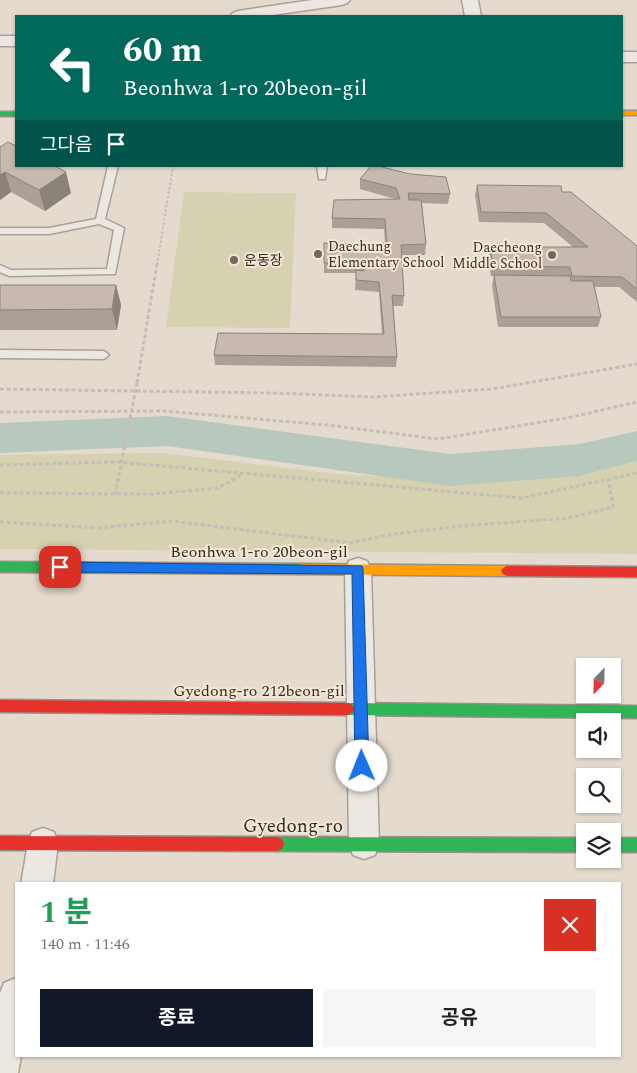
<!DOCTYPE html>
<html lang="ko">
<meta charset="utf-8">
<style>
:root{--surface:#fff;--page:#f6f6f6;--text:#222;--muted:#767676;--accent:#111827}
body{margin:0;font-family:Spectral,"Noto Sans KR",serif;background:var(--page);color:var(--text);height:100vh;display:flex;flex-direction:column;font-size:19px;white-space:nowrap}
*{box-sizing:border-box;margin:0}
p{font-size:16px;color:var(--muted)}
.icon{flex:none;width:28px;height:28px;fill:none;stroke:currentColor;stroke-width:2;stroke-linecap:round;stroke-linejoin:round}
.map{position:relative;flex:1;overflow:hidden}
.sheet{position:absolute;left:15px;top:882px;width:606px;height:175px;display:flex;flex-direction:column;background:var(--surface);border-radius:0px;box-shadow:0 1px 4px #0004}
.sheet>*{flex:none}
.hud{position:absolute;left:15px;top:15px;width:608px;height:152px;border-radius:0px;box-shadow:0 1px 4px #0004;background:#00695c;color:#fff;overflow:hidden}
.needle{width:32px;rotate:202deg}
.tools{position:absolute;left:576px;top:658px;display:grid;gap:10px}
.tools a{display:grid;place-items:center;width:45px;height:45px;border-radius:0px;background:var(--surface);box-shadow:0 1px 4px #0004;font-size:25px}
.pin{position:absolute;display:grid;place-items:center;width:42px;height:42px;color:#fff;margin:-21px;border-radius:10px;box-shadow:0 2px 8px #0006}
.me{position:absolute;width:55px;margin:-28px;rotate:359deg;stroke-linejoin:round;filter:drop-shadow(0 0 4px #0008)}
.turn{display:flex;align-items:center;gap:18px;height:105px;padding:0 25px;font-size:22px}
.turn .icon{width:65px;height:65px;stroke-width:2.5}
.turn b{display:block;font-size:35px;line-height:42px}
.then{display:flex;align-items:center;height:48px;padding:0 25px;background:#0003;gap:10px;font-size:19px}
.round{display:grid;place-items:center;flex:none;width:52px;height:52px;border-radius:0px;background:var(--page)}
.overview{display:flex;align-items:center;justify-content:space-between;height:85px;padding:0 25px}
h1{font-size:30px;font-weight:700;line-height:38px;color:#1e9e55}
.action{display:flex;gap:10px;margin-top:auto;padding:10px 25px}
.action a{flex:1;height:58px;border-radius:0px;background:var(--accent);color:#fff;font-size:20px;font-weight:700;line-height:58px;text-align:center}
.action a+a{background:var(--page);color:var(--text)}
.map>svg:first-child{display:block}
.green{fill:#d5d1b1}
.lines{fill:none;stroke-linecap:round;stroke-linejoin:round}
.river{fill:#b9c8bc;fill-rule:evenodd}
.lane-casing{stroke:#a9a097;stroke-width:3}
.street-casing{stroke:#a9a097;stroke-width:3}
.fast-casing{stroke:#999087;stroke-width:3}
.slow-casing{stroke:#999087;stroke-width:3}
.jam-casing{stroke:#999087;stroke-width:3}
.path-far1{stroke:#c5bdb6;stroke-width:2;stroke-dasharray:2.5 2;stroke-linecap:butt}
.path{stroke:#c5bdb6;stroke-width:3;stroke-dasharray:4 2.5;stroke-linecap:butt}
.lane{fill:#ece7e0;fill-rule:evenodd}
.street{fill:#ece7e0;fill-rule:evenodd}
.fast{fill:#30b455;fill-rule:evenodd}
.slow{fill:#ff9f0a;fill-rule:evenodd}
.jam{fill:#e5322d;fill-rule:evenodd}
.path-bridge{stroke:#c5bdb6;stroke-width:3;stroke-dasharray:4 2.5;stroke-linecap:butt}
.wall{fill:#ab9f96}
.shaded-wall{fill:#8b827a}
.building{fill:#c7b9af;stroke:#8b827a}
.route{fill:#1a73e8;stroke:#114b97}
.poi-dot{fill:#74675d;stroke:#f4e7d5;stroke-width:2}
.labels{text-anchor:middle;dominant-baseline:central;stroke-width:4;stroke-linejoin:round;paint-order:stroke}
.far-poi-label{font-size:14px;fill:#372820;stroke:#f4e7d5;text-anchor:start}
.street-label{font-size:16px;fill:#372820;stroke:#f4e7d5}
.near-street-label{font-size:19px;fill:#372820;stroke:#f4e7d5}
</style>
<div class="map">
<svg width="637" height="1073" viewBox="0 0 637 1073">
<rect width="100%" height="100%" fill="#e4dbce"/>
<path class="green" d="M184 192 296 193 290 328 166 327Z
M163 453 337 474 471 482 558 470 637 453V554L0 549V455Z"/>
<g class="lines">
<path class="river" d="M167 416 450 454 579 444 637 431V461L579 476 450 486 167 446 0 453V423Z"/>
<g class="lane-casing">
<path id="lane" d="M108 166H118L105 219 124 228 115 274 9 276 0 272V265L11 270 107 269 114 230 99 224 49 234H0V228H49L96 219Z
M317 166H327L325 179H319Z
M0 350 104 351 109 355 104 359 0 358Z"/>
</g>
<g class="street-casing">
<path id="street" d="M312 0H350L347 3 342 5 266 16H230L233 13 238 11Z
M462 0H478L481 16H465Z
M0 36H16V46H0Z
M621 52H637V62H621Z
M358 558 367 561 371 569 379 844 375 855 364 859 353 855 349 844 345 569 349 561Z
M43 828 54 832 58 843 53 884H21L28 843 32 832Z
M16 978V1056H21L18 1073H0V993L4 983Z"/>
</g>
<g class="fast-casing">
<path id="fast" d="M0 112H16V116H0Z
M0 562 302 564 306 566 308 569 306 572 302 574 0 572Z
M348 703 637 706V718L348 715 344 713 342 709 344 705Z
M277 837 585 838V852L277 851 272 849 270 844 272 839Z
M612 838H637V852H612Z"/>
</g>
<g class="slow-casing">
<path id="slow" d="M621 111H637V115H621Z
M302 564 507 566 511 568 513 571 511 574 507 576 302 574 298 572 296 569 298 566Z"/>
</g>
<g class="jam-casing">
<path id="jam" d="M507 566 637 567V577L507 576 503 574 501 571 503 568Z
M0 700 348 703 352 705 354 709 352 713 348 715 0 712Z
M0 836 277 837 282 839 284 844 282 849 277 851 0 850Z"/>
</g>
<path class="path-far1" d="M157 265 173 166"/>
<path class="path" d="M137 383 157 264
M0 389 271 393 373 397 492 389 637 364
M0 412 164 411 327 425 438 439 567 418 637 402
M0 465 117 462 522 498 637 473
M0 493 154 494 218 488 243 474
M0 522 98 528 172 521 350 543 394 534 461 526 568 518 613 507 608 479"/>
<use href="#lane" class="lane"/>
<use href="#street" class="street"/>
<use href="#fast" class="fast"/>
<use href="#slow" class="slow"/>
<use href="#jam" class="jam"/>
<path class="path-bridge" d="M115 495 137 383"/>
</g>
<path class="wall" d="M0 147 71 193 45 211 11 192 0 200Z
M360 179 450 194 448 204 422 203 426 244 425 255H402L404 296 403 306H393L397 357 396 367 215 365 214 355 382 334 379 292 355 290 356 273H324V243L385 244 384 229 332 228V218L396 200 395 199 360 189Z
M477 185 562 192 637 246V302L619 287H594L601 317 598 327H498L492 285 494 276H491L488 257 490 247H573L544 223 479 222 475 195Z
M0 285H116L121 305 117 330H0Z"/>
<path class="shaded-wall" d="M5 172 11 192 0 200V175Z
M66 172 71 193 45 211 39 190Z
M116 285 121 305 117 330 112 309Z"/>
<path class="building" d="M8 142 16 146V166H55L66 172 39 190 5 172 0 175V147Z
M371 166H378L410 174 446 177 450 194 408 193 409 200H421L426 244 401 245 404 296 392 295 397 357 214 355 218 333 384 334 379 282 356 280V270L364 271 362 263H324V243L387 244 385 219 332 218 334 200 400 199 396 188 360 179Z
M477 185 561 186 562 192H571L637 246V289L622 277 572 276 570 267 493 266 490 247H588L546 213 481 212Z
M494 275 570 276 571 281H593L601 317H501Z
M0 285H116L112 309 0 310Z"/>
<path class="route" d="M60 562 362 566 363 569 369 766 367 771 362 773 357 771 355 766 352 574 60 572 56 570 54 567 56 564Z"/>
<g class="poi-dot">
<circle cx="318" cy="254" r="5"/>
<circle cx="552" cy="255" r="5"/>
<circle cx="234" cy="260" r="5"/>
</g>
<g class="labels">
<g class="far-poi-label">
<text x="328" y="246">Daechung<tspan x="328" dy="16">Elementary School</tspan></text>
<text x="542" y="247" text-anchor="end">Daecheong<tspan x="542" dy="16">Middle School</tspan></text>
<text x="244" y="260">운동장</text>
</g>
<g class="street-label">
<text x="259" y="552">Beonhwa 1-ro 20beon-gil</text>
<text x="259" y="691">Gyedong-ro 212beon-gil</text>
</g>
<g class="near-street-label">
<text x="293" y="826">Gyedong-ro</text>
</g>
</g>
</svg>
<div class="tools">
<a><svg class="needle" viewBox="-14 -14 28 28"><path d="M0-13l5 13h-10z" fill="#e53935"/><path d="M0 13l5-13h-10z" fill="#767676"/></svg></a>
<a><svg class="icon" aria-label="sound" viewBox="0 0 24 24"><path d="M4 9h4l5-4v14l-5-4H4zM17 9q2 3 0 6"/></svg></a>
<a><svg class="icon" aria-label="search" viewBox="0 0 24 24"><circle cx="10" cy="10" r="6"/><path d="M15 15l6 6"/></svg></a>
<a><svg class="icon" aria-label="layers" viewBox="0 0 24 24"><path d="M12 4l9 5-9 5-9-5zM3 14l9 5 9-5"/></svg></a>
</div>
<div class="pin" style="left:60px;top:567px;background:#d93025"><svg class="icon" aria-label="arrive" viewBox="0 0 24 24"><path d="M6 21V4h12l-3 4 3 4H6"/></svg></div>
<svg class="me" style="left:362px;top:766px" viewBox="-20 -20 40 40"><circle r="19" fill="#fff"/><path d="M0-13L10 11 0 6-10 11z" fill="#1a73e8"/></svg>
<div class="hud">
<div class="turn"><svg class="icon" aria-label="left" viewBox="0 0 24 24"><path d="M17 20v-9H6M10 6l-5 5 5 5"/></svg><div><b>60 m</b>Beonhwa 1-ro 20beon-gil</div></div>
<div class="then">그다음<svg class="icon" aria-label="arrive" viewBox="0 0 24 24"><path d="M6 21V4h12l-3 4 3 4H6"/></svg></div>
</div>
<section class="sheet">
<div class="overview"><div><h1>1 분</h1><p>140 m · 11:46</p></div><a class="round" style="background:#d93025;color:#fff"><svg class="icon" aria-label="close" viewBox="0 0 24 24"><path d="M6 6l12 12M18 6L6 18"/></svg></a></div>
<div class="action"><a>종료</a><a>공유</a></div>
</section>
</div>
